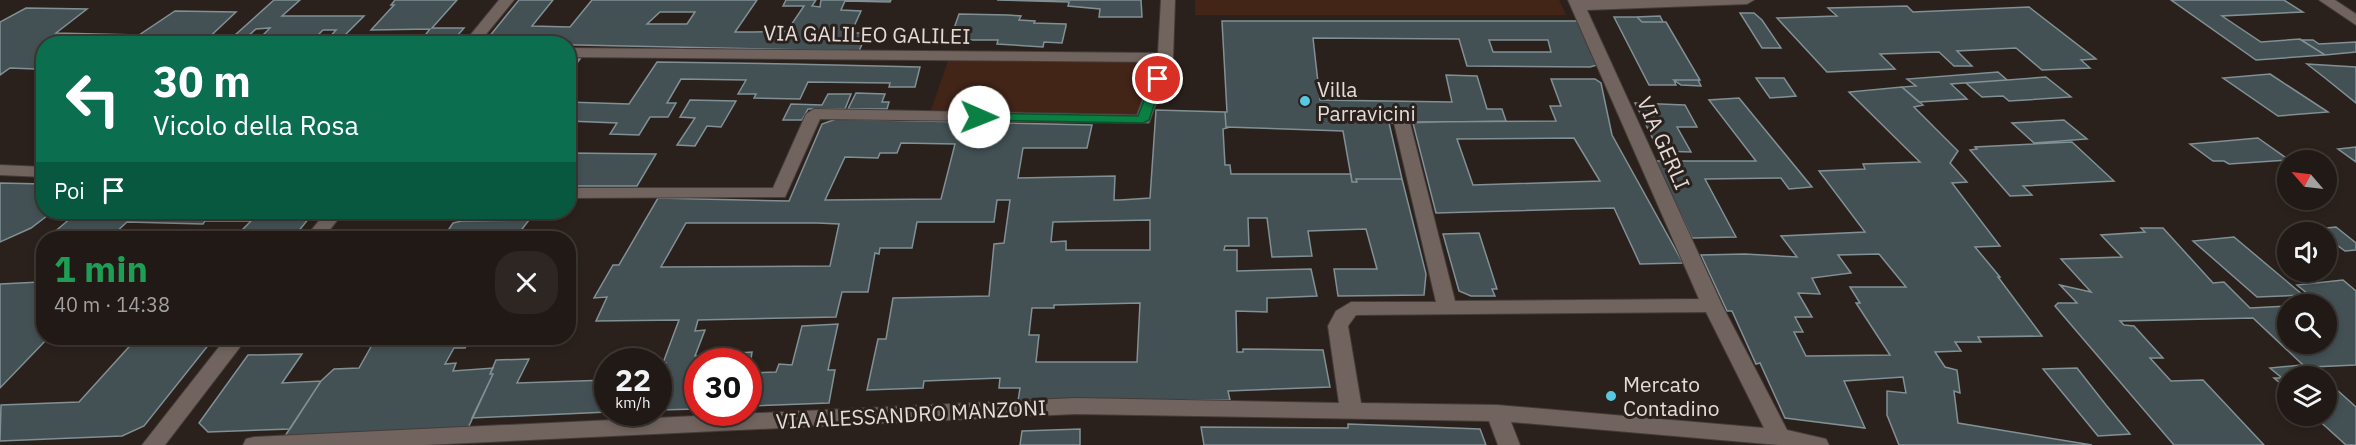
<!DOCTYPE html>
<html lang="it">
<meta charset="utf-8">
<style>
:root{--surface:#201915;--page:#2d2622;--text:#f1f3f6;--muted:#a2a0a0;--line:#3d3834}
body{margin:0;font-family:"IBM Plex Sans",sans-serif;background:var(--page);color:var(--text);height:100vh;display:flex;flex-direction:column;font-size:22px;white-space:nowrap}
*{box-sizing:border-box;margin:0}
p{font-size:20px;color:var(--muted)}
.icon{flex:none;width:33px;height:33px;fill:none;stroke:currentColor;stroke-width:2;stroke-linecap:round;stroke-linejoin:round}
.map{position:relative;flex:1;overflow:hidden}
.drawer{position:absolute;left:36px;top:231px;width:540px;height:114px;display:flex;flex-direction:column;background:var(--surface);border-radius:24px;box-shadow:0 3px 9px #0003,0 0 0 2px var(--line)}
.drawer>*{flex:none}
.top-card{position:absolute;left:36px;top:36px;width:540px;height:183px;border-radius:24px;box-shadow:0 3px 9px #0003,0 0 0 2px var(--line);background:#0b6e4f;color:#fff;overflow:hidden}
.needle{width:39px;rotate:298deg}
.tools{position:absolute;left:2277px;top:150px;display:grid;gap:12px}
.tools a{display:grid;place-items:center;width:60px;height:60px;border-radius:50%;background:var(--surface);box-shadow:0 3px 9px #0003,0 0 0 2px var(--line);font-size:30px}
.speed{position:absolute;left:594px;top:348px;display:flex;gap:12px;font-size:30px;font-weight:700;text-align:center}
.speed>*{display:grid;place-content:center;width:78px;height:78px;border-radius:50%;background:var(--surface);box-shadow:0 3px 9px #0003,0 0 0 2px var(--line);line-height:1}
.speed small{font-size:15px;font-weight:400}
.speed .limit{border:9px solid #d22;background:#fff;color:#111}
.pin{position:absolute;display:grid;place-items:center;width:51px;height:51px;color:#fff;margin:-26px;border:3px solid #fff;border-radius:50%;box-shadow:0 2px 6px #0007}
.me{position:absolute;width:66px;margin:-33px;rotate:91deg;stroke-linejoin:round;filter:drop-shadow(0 0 4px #0008)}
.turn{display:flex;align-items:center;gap:21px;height:126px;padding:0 18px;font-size:27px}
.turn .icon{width:78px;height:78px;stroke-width:2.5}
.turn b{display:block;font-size:42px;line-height:51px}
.then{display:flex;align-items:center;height:57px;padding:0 18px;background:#0003;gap:12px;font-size:22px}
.round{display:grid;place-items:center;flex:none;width:63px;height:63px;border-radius:24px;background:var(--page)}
.summary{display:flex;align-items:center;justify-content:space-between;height:102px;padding:0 18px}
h1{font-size:36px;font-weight:700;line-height:45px;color:#1e9e55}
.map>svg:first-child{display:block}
.green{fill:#432518}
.building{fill:#435154;stroke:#819094;stroke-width:1.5;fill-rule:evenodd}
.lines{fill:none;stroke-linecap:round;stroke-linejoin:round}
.street-casing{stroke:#463c39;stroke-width:2}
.street{fill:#71645e;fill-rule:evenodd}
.route{fill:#0b8043;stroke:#07532c;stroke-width:1.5}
.poi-dot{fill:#56c9e1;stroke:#2b211c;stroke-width:2}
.labels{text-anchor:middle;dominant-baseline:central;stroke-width:6;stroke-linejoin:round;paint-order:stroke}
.street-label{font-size:21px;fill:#e3dbd8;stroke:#2b211c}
.poi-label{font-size:21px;fill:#e3dbd8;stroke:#2b211c;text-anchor:start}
</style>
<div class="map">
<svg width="2356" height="445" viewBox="0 0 2356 445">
<rect width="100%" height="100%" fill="#2b211c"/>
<path class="green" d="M1195 0H1559L1566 15H1195Z
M948 61 1157 62 1138 115 931 110Z"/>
<path class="building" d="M274 0H300L282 16H364L340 40H327L336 30H323L309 44H254L270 28 256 29 239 44H225Z
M395 0H457L432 28H464L450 44H418L430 29 371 30 394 5H391Z
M519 0H553L532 26 570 27 592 0H757L735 32H753L790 31 792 29 789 28 804 6H783L786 0H816L812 6 820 7 821 0H891L890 2 845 1 841 10 861 11 851 33H867L859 51 484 43ZM660 12H695L687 24H647Z
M997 0H1141L1142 17H1099L1100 9 1068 6 1069 2Z
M2171 0H2284L2303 12 2222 16 2261 42 2300 39 2325 55 2256 60Z
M1907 6 1913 12 2029 7 2096 59 2081 60 2090 68 2042 70 2016 48 1957 51 1972 66H1954L1939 52 1880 54 1895 69 1827 72 1777 18 1837 16 1828 8Z
M26 8 87 9 56 33 139 35 175 11 236 12 202 44H44V65L35 69 10 68 0 75V22Z
M1740 13H1754L1762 20 1781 48H1762Z
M959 14 1008 15 1021 16 1019 20 1035 21 1034 23 1066 24V26L1062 43 1044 42 1043 47 997 44 998 40H950Z
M1660 16 1663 22H1642L1637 17Z
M1614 17H1637L1642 22H1666L1700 80H1674L1676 85H1649Z
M1222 21H1579L1597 65 1590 67 1467 66 1459 39 1313 38 1320 100 1452 102 1446 75 1477 76 1487 109H1502L1506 121 1389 123 1402 179H1356L1357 182H1352L1343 131 1226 127 1225 112H1227ZM1489 40H1548L1551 52H1493Z
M2301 40H2313L2319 44 2356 42V52L2325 55Z
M568 59H580L568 75Z
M657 62 790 64 920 67 915 87H889L890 83 808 82 800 99 754 98 756 94H738L746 80 681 79 667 103H676L668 117H650L639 135 610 134 617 123 568 121V102L629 104Z
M2307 64 2356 67V103L2325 78Z
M1998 72 2007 80 1951 84 1967 99 1919 102 1902 87 1916 86 1907 79Z
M2270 74 2328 112 2278 116 2223 78Z
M2046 77 2071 97 2009 101 2003 96 1982 97 1966 83Z
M1756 78H1784L1796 96 1770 98Z
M1551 79H1595L1601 83 1612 135 1683 263 1640 264 1614 208 1436 213 1413 123 1408 122 1556 121 1550 106H1561ZM1574 138 1600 181 1473 185 1457 139Z
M1674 80H1698L1701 86 1681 85Z
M1902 87 1923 105 1914 107 1958 151 1950 163 1967 182 1952 183 2000 246 1975 247 2000 277H1998L2042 336 1978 337 1981 342H1955L1961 351 1935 352 1945 367 1957 370 1960 393 1954 391 1958 423 2092 445H1899L1887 415V391L1906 393 1903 377 1844 381 1865 428 1785 418 1760 363 1756 364 1732 311H1727L1701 255 1745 254 1797 257 1781 236 1865 232 1819 171 1865 169 1863 164 1920 162 1849 92ZM1879 254 1906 287H1850L1860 303H1856L1890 355 1806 356 1794 332H1803L1795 317H1812L1798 293 1820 294 1812 278 1851 273 1838 255Z
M856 93 885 94 882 102H889L887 109H848Z
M828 94H851L845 109H808L802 120H783L791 104 822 105Z
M1739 98 1812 187 1789 189 1781 178 1705 179 1736 237 1692 238 1655 161H1756L1709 100Z
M690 100 736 101 721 127 707 126 695 146 677 145 695 118 680 117Z
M1635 103 1685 105 1697 127H1677L1691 152 1659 151Z
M1156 110 1225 112 1226 127H1230L1223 129 1225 165H1230L1231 174H1351L1352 182H1357L1356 179H1402L1426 274 1424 295 1338 296 1334 269H1377L1366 229 1308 231 1312 256 1272 257 1267 218H1248L1249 246H1225L1224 250H1237V271L1311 269 1317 296 1267 298V312L1236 311 1237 352H1243V349L1323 350 1330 387 1228 391 1230 400 1018 401 1020 388H999L1000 378 924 381 923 388 867 390 878 339H886L893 298 989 296 994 244 1004 243 1010 200H997L994 222H917L912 248H880L879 254 875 253 868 292H842L836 317 698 320 695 331 705 330 695 356 752 352 749 373 776 372 779 364 792 365 802 326 838 324 828 370H835L829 403 748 406V362H698V409L658 410V377H662L666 363H663L679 320 596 321 607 297 594 298 613 265H619L658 198 789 201 822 124 836 119 1092 125 1087 148H1023L1018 178 1115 176 1114 200H1120L1150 198ZM901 143 955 144 941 199 825 200 845 157 878 158 880 153H897ZM1150 220V250H1066V241L1051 242 1053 222ZM686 223H817L839 224 830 266 661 267ZM1140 303 1137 362H1036L1039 335H1029L1032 308H1054V305Z
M2064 120 2087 139 2034 143 2012 123Z
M2258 138 2289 160 2229 164 2224 161H2213L2190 144Z
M2072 142 2114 181 2023 186 2032 195 2010 196 1970 150 1977 149 1975 147Z
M2356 147V162L2338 149Z
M568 153 656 154 637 186H568Z
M0 183 44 184V212H52L31 228 0 242Z
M78 212H314L293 238H234L251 221H205L203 224 127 222 113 235 52 234Z
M529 220 519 233 531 234 528 238H443L453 223 462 221Z
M2336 227 2356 243V250L2345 251 2326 237V232L2316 229Z
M2141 228H2163L2213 283 2224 282 2250 308 2288 306V344H2326V304H2312H2320L2297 285 2343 280 2356 291V365L2312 367 2323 376H2288V390L2274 378H2282L2270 368 2303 365 2253 318 2120 321 2124 325 2134 326 2163 358H2150L2171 381 2203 380 2264 445H2174L2055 306 2058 303H2077L2060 285 2091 292 2061 259 2122 257 2101 235 2145 232Z
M1479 233 1497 289H1492L1495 296H1471L1459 291 1443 234Z
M2234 237 2303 295 2257 297 2193 241Z
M44 278V338H48L0 388V284L40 282Z
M137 338H214L144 426 122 436 0 441 1 405 79 402Z
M376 338H474H471L465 348H454L445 364 456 363 453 371 493 368 490 374H493L468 428 285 436 321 381 334 369 359 368Z
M302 354 282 383 321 381 290 429 208 432 199 423 248 355Z
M529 359 517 383 608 380V412L472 418 493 374H490L496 360Z
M2077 368 2106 405 2130 434 2098 436 2043 369Z
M2326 380 2356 407V445H2346L2314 416H2326Z
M1348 424 1480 429 1486 445H1204L1201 427 1348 428Z
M1080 429V445H1020L1022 431Z"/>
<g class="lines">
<g class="street-casing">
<path id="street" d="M499 0H514L478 44H463Z
M1161 0H1175L1173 58 1149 123 820 119 785 197 568 198V188H773L806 114 814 109 1137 115 1156 62 568 57V48L1158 53Z
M1568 0H1754L1747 4 1587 10 1722 305 1787 430 1826 439 1829 445H1779L1511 422 1520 445H1498L1489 421 1076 414 425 445H243L246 439 254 437 1076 398 1339 403 1328 326 1336 311 1351 302H1436L1394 123 1402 118 1410 123 1455 301 1699 299ZM1706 312 1764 428 1497 405 1361 403 1348 326 1356 315Z
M2319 0H2335L2356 14V25Z
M0 165 44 167V177L0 175Z
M326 212H344L323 238H305Z
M226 338H247L165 445H142Z"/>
</g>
<use href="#street" class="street"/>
</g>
<path class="route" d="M1158 75 1163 79 1149 120 1143 123 979 120 973 117 979 113 1138 116 1152 79Z"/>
<g class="poi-dot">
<circle cx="1305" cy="101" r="6"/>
<circle cx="1611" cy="396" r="6"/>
</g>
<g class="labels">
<g class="street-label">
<text transform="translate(867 34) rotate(1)">VIA GALILEO GALILEI</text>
<text transform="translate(1664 143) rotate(66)">VIA GERLI</text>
<text transform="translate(911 414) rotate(-3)">VIA ALESSANDRO MANZONI</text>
</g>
<g class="poi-label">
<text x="1317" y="89">Villa<tspan x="1317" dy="24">Parravicini</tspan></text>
<text x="1623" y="384">Mercato<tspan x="1623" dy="24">Contadino</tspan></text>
</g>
</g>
</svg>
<div class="tools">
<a><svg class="needle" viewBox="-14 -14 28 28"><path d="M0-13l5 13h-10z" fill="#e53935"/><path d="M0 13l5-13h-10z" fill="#a2a0a0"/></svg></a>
<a><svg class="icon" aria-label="sound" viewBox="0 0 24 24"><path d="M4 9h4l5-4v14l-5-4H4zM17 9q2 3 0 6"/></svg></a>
<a><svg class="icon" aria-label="search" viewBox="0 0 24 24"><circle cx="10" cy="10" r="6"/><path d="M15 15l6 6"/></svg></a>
<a><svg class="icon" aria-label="layers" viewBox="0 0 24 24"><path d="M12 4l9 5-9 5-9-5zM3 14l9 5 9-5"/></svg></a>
</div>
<div class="speed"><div>22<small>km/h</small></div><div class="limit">30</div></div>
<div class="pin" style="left:1158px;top:79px;background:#d93025"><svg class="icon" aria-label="arrive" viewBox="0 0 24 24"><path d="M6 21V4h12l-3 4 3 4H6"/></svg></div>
<svg class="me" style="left:979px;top:117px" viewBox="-20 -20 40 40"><circle r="19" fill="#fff"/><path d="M0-13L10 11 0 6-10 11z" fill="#0b8043"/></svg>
<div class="top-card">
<div class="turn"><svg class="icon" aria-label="left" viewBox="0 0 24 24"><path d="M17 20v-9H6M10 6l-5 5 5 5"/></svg><div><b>30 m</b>Vicolo della Rosa</div></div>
<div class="then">Poi<svg class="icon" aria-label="arrive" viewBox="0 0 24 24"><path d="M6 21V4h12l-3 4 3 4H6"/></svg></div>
</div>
<section class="drawer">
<div class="summary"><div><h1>1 min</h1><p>40 m · 14:38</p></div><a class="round"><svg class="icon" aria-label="close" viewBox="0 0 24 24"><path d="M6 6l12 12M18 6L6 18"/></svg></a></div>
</section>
</div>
